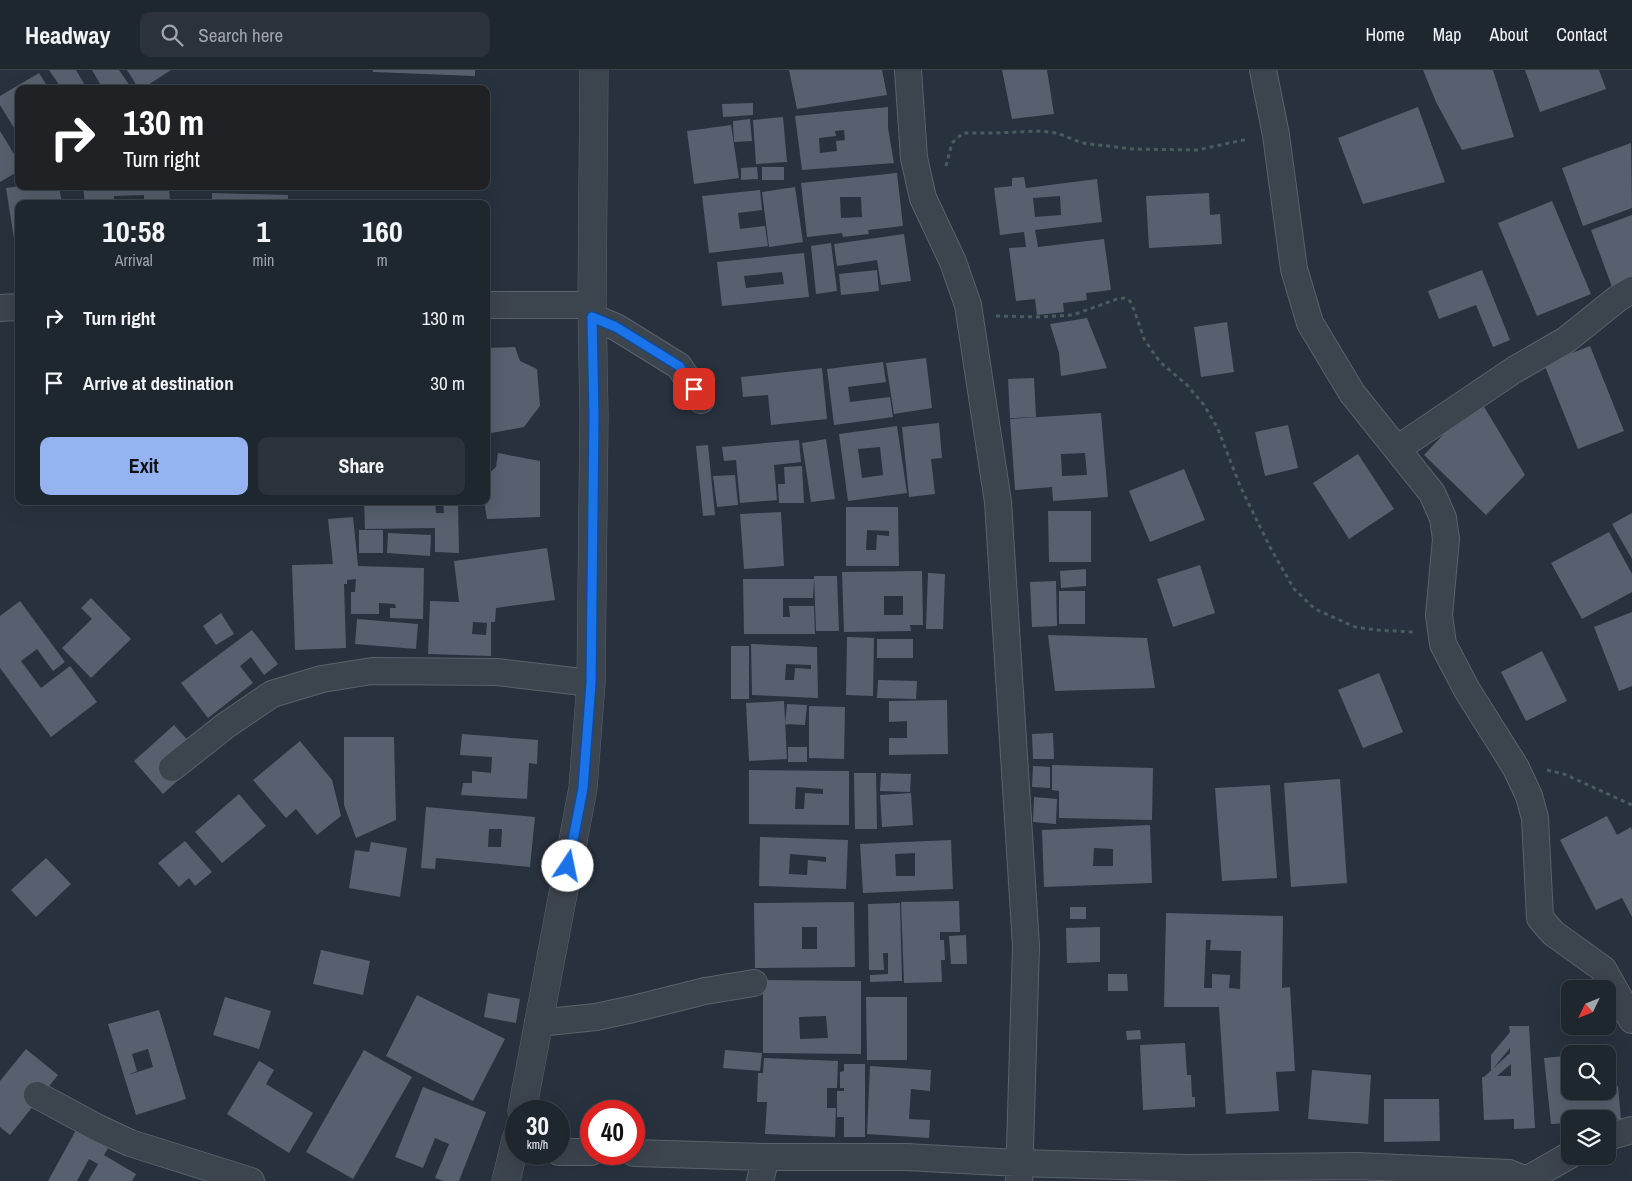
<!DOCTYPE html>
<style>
:root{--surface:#1e262e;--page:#2b323a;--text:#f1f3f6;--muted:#a1a5aa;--line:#3c434a;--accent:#95b2f1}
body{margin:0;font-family:"Archivo Narrow",sans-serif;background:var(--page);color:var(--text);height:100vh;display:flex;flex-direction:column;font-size:19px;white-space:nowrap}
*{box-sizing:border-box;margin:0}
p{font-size:16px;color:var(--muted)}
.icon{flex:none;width:28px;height:28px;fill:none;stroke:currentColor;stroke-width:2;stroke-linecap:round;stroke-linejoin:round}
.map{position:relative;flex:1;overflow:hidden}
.sheet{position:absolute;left:15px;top:130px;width:475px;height:305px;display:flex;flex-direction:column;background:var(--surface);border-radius:10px;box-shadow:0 5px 20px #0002,0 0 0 1px var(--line)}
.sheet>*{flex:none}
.hud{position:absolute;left:15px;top:15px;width:475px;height:105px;border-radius:10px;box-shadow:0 5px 20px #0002,0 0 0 1px var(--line);background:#202124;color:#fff;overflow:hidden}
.needle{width:32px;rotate:227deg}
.controls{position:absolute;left:1561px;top:910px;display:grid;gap:10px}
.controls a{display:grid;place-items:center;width:55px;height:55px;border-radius:10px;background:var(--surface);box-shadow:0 5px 20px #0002,0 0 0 1px var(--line);font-size:25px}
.speed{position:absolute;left:505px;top:1030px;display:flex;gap:10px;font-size:25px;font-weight:700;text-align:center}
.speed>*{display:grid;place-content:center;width:65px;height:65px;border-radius:50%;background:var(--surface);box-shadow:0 5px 20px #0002,0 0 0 1px var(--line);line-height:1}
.speed small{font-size:12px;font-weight:400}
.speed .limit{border:8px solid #d22;background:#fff;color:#111}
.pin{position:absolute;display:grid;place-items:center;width:42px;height:42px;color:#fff;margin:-21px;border-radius:10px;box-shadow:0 2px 8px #0006}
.me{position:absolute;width:55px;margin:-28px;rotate:11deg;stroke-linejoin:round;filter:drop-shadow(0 0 4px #0008)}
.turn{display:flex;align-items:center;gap:18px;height:105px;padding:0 25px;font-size:22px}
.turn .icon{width:65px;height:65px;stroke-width:2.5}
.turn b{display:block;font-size:35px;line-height:42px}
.eta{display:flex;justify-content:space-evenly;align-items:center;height:85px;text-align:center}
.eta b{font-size:30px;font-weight:800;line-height:35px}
.primary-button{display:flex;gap:10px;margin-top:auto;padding:10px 25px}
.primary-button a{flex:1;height:58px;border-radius:10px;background:var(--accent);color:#111;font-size:20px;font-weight:800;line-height:58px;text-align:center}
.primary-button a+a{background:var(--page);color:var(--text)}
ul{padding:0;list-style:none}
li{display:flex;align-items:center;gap:15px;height:65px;padding:0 25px}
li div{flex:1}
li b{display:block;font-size:19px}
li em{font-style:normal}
header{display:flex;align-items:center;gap:30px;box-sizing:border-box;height:70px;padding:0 25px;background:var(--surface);border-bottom:1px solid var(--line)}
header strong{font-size:24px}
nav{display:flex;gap:28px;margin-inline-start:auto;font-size:18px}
.search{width:350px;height:45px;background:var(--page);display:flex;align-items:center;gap:12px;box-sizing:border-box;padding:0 18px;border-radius:10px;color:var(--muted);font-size:19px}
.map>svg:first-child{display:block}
.building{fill:#56606e;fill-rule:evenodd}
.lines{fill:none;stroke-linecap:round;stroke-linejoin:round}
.minor-casing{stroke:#5a626c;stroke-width:28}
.tertiary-casing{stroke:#5a626c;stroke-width:29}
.path{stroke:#4a5c5e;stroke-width:3;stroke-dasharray:4 4;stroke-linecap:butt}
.minor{stroke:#3c444e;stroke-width:26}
.tertiary{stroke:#3c444e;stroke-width:28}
.route-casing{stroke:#114b97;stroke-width:12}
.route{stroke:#1a73e8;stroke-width:9}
</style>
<header>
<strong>Headway</strong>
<div class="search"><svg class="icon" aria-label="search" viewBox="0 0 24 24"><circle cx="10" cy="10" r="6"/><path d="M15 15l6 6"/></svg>Search here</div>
<nav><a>Home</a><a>Map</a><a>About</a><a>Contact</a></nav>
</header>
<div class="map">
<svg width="1632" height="1111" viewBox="0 0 1632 1111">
<rect width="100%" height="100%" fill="#28323e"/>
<path class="building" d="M49 0H76L87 19H62Z
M92 0H119L132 19H103Z
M127 0H171L142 19H139Z
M373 0H475V6L373 2Z
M789 0H882L887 25 797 39Z
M1002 0H1047L1054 44 1012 49Z
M1423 0H1493L1514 67 1462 80 1436 32Z
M1525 0H1599L1606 19 1540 42Z
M39 3 49 19H19V66L0 35V26Z
M306 16 378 17V19H306Z
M753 33V45L723 47 722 34Z
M888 37V58L894 93 802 100 795 46ZM844 60 845 70 836 71 837 81 820 83 819 68 836 66 835 61Z
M1418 37 1445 112 1363 134 1338 68Z
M783 47 787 92 756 94 753 50Z
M750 49 752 71 734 72 733 51Z
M731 55 739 108 694 114 687 61Z
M0 61 19 92V101L0 112Z
M1631 73 1632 138 1583 156 1562 98Z
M757 97 758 109 741 110V98Z
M762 97H784V110H762Z
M897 103 903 156 868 160 869 164 843 167 842 163 807 167 801 113ZM840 127H861L862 147 841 148Z
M1024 107 1026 118 1097 109 1102 152 1035 160 1038 177 1104 169 1111 220 1086 223 1087 230 1063 233 1064 242 1037 245 1035 229 1016 231 1009 178 1026 177 1024 162 1000 165 994 118 1012 116V108ZM1060 126 1061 145 1035 147 1033 128Z
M20 116H59L62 134H19L18 194 6 118Z
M83 116H169L170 134H144V125L114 126V134H85Z
M795 117 803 172 769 177 762 122Z
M760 120 762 140 738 143 740 159 765 156 768 176 709 183 702 126Z
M212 123 288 125V134H212Z
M1209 123 1210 145 1220 144 1222 174 1149 178 1146 126Z
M1552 131 1591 224 1537 246 1498 153Z
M1632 145V209L1612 217 1591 160Z
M904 164 911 211 881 215 877 190 837 196 834 174Z
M831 173 837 221 816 224 811 176Z
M804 183 809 227 722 236 717 192ZM782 202 784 214 746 218 744 206Z
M877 200 879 221 841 225 839 204Z
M1482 200 1510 270 1493 277 1476 235 1439 249 1428 221Z
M1087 248 1107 298 1061 306 1059 283 1050 254Z
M1227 252 1234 302 1201 307 1194 257Z
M1590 276 1624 361 1578 379 1544 294Z
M515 277 520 291 537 299 540 336 524 357 486 364V278Z
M926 288 932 338 894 344 886 293Z
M883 292 886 312 848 317 850 332 890 327 893 347 834 355 827 299Z
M822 298 827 349 771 355 768 325 743 327 741 307Z
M1034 308 1036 347 1010 348 1008 309Z
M1483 335 1525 405 1486 445 1424 385 1456 351Z
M1101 343 1108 427 1053 431 1052 417 1015 420 1010 349ZM1085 383 1087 405 1062 406 1061 384Z
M939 353 942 388 931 389 935 424 909 427 902 357Z
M1288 355 1298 398 1265 406 1255 362Z
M897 356 907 423 848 431 839 364ZM880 377 883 405 862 408 858 379Z
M826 369 835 429 811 432 802 373Z
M799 370 801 392 774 395 777 430 740 433 736 390 724 391 722 377Z
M708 375 715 445 703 446 696 376Z
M498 383 540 391V447L487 449 484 431H486V406L496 397Z
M1358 384 1394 439 1349 469 1313 413Z
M802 396 804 433H779L778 414H785L784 397Z
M1184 399 1205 450 1150 472 1129 421Z
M735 405 738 435 717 437 713 406Z
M364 431H435L436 443H444L443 431H458L459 483 435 482V458L365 459Z
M846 437H898L899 496H846ZM867 460 889 461V466L877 465 876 480H866Z
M1048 441H1091V492H1049Z
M781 442 784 496 744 499 740 444Z
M1632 443V489L1612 454Z
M353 447 358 496 424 498 423 549 390 548V538H396L395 534 379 533V544H351V522H355L356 509 347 510V514H344L346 578 295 580 292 495 333 494 328 449Z
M359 460H383V483H359Z
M1609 462 1632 504V522L1582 549 1551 493Z
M388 463 431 465 430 486 387 483Z
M547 478 555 530 496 538 495 552H491V586L428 584 430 531 459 532 454 491ZM473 552 487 553 486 565 472 564Z
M1200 495 1215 543 1173 557 1157 509Z
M1086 499V516L1061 518 1060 501Z
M922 501 923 555H910L911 561 844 562 842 502ZM884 526H903V545H884Z
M928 503 945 504 943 559H926Z
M814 506H837L839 561H816Z
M743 509H814L813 528H783V547H790L789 536H814L815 564H744Z
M1056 511 1057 556 1032 557 1030 512Z
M1059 521H1085V554H1059Z
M91 528 131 569 91 608 62 578 92 549 81 538Z
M20 531 65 592 53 601 37 579 21 591 41 618 70 596 97 632 51 667 0 598V546Z
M1632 542V616L1619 621 1594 557Z
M221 543 234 564 216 575 203 556Z
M357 549 418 554 416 579 355 574Z
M252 560 278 594 264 605 251 587 240 596 253 613 208 648 181 613Z
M1048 565 1147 568 1155 618 1055 621Z
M847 567 874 568 873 626 846 625Z
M877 569H913V588H877Z
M751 574 817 577 818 628 752 625ZM786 594 811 595V599L795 598 794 610H785Z
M731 576H749V629H731Z
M1542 581 1567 631 1526 651 1501 602Z
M1379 603 1403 662 1363 678 1338 620Z
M878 610 917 611 916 629 877 628Z
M947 630 948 684 889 685V668H907V651L889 652V631Z
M784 631 787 689 749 691 746 633Z
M787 634 807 635 805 655 785 654Z
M809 636 845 637 844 689 809 688Z
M174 655 203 687 163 724 134 691Z
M1053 663 1054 689H1033L1032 664Z
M462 664 538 670 537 694 529 693 527 729 461 725 463 713H472V701L491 703 492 687 460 685Z
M344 667H394L396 750 356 768 344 735Z
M300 671 332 710 341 746 317 765 296 739 286 748 253 710Z
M788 677H807V692H788Z
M1052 695 1153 698 1152 750 1059 748V721L1052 720Z
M1033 696 1050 697V718L1032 717Z
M749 700 849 701V755L749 754ZM796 717 823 719V724L805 723 804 739H795Z
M854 703H876L877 759H855Z
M881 703 911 704 910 722 880 721Z
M1340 709 1347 813 1291 817 1284 713Z
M1270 715 1277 808 1222 811 1215 718Z
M911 723 913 755 882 757 880 725Z
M239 724 266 756 222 793 195 762Z
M1034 727 1057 729 1056 754 1033 752Z
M426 737 535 747 530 797 436 788 435 799 421 798ZM489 759H502L501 777H488Z
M1607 746 1617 765 1631 757 1632 760V847L1622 828 1596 840 1560 770Z
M1150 755 1152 813 1044 817 1042 760ZM1094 778 1113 779V796H1093Z
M760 767 848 770 846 819 759 816ZM790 784 826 787V792L808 790 807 805 789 804Z
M951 770 953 819 863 823 860 774ZM915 783V806H896L895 784Z
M185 771 212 802 195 816 189 808 179 817 158 793Z
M371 772 407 778 400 827 349 818 355 780 369 782Z
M46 788 71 814 36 847 11 820Z
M959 831 960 862H940V870H944L945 890H941L942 912 904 913 901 832Z
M854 832 855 897 755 898 754 833ZM802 857H817V879H802Z
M900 833 902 911 870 912V905L888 904V883H883L884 900H869L868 834Z
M1070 837H1086V849H1070Z
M1166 843 1283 846 1282 918 1290 917 1295 1001 1276 1002 1279 1041 1226 1044 1219 937H1164ZM1206 870H1211L1210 880 1241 881 1240 919 1229 918 1230 905 1212 904V918H1204Z
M1100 857V892L1067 893 1066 858Z
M966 865 967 894H951L949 866Z
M321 880 370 891 363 925 313 914Z
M1108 904H1127L1128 921H1108Z
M763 910 861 911V984L763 983ZM826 946 828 968 800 969 799 947Z
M488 923 520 929 516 953 484 947Z
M417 925 505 969 473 1031 386 986Z
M225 927 271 941 259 979 213 965Z
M866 927H907V990H867Z
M159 940 186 1029 136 1045 108 954ZM148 979 153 997 128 1005 137 1001 132 984Z
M1509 956H1529L1535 1058 1514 1059V1049L1484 1050 1482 1007H1484L1510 983V978L1491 1001V985L1510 962ZM1511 994V1006H1497Z
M1140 960 1141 969 1127 970 1126 961Z
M1185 973 1187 1005H1191L1192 1027H1195V1037L1143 1040 1140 975Z
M26 979 58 1005 10 1065 0 1057V1011Z
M364 980 412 1007 353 1109 306 1082Z
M725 980 762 983 760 1001 723 998Z
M1565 986 1570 1021H1608V1016H1618L1621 1049H1570V1053L1551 1054 1544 988Z
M764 988 838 991 837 1018H827V1038H836L835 1067 765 1064 767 1032H757L758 1003H763Z
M259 991 274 1000 266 1014 313 1043 289 1083 227 1044Z
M844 994H865V1067H844V1047H837V1021H844V1018H840V1002L844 1001Z
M870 996 931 1000 930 1021 911 1019 909 1049 930 1050 929 1068 867 1064Z
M1312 1000 1371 1005 1368 1054 1308 1049Z
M423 1017 486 1042 459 1111H444L435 1108 449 1074 435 1068 423 1098 395 1087Z
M1384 1029H1439L1440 1071 1384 1072Z
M76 1060 108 1078 104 1085 136 1104 132 1111H88L98 1094 89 1089 77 1111H48Z"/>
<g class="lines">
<g class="minor-casing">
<path id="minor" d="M908 0 914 88 923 128 953 192 968 235 998 432 1026 876 1019 1111
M1263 0 1276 65 1294 199 1310 253 1352 323 1432 423 1443 448 1446 469 1439 545 1443 574 1467 620 1516 698 1529 726 1535 748 1540 848 1553 863 1603 899 1632 950
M486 235H592
M0 238 19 237
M592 247 616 257 679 296 701 330
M1397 379 1514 300 1566 270 1617 229 1632 220
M172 698 225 656 272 624 322 609 372 601 497 602 591 613
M538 953 596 947 633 939 705 921 754 913
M37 1025 98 1058 130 1073 251 1111
M1608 1067 1632 1060
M559 1082H591
M634 1083 766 1087H906L1019 1093 1188 1098 1356 1096 1509 1103 1529 1111
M1528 1109 1570 1085
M760 1111 766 1087"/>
</g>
<g class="tertiary-casing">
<path id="tertiary" d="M522 1041 583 718 591 613 594 346 592 235 594 0
M506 1111 516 1069"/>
</g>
<path class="path" d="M946 96 952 73 963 63H995L1040 61 1057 63 1082 73 1133 79 1197 80 1248 69
M996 246 1040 247 1073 245 1117 229 1124 228 1130 231 1135 242 1144 269 1160 292 1187 315 1204 335 1218 359 1240 416 1271 479 1294 519 1315 539 1355 557 1376 560 1415 562
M1547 700 1564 704 1632 735"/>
<use href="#minor" class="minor"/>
<use href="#tertiary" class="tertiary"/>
</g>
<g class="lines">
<g class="route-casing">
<path id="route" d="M568 796 583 718 591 613 594 346 592 247 616 257 679 296 694 319"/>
</g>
<use href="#route" class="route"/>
</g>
</svg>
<div class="controls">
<a><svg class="needle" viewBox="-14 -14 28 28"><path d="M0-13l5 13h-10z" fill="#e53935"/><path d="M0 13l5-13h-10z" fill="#a1a5aa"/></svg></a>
<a><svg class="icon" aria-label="search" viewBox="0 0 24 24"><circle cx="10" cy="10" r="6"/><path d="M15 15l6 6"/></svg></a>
<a><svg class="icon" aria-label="layers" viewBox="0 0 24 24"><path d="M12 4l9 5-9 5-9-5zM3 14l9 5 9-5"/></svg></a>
</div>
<div class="speed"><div>30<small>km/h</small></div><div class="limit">40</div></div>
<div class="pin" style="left:694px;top:319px;background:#d93025"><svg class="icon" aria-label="arrive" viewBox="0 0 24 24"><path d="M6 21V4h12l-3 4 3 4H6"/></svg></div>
<svg class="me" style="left:568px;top:796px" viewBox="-20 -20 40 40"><circle r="19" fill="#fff"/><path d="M0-13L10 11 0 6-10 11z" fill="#1a73e8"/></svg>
<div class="hud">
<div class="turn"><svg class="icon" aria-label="right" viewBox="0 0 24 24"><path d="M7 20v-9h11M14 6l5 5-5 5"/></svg><div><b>130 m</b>Turn right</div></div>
</div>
<section class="sheet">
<div class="eta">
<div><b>10:58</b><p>Arrival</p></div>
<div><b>1</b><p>min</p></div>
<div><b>160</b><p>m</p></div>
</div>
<ul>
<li><svg class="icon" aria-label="right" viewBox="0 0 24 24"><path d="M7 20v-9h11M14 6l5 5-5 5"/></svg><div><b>Turn right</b></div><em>130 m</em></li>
<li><svg class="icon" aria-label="arrive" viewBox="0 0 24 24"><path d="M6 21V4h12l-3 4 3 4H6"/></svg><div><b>Arrive at destination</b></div><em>30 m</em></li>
</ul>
<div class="primary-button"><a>Exit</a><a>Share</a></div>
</section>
</div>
